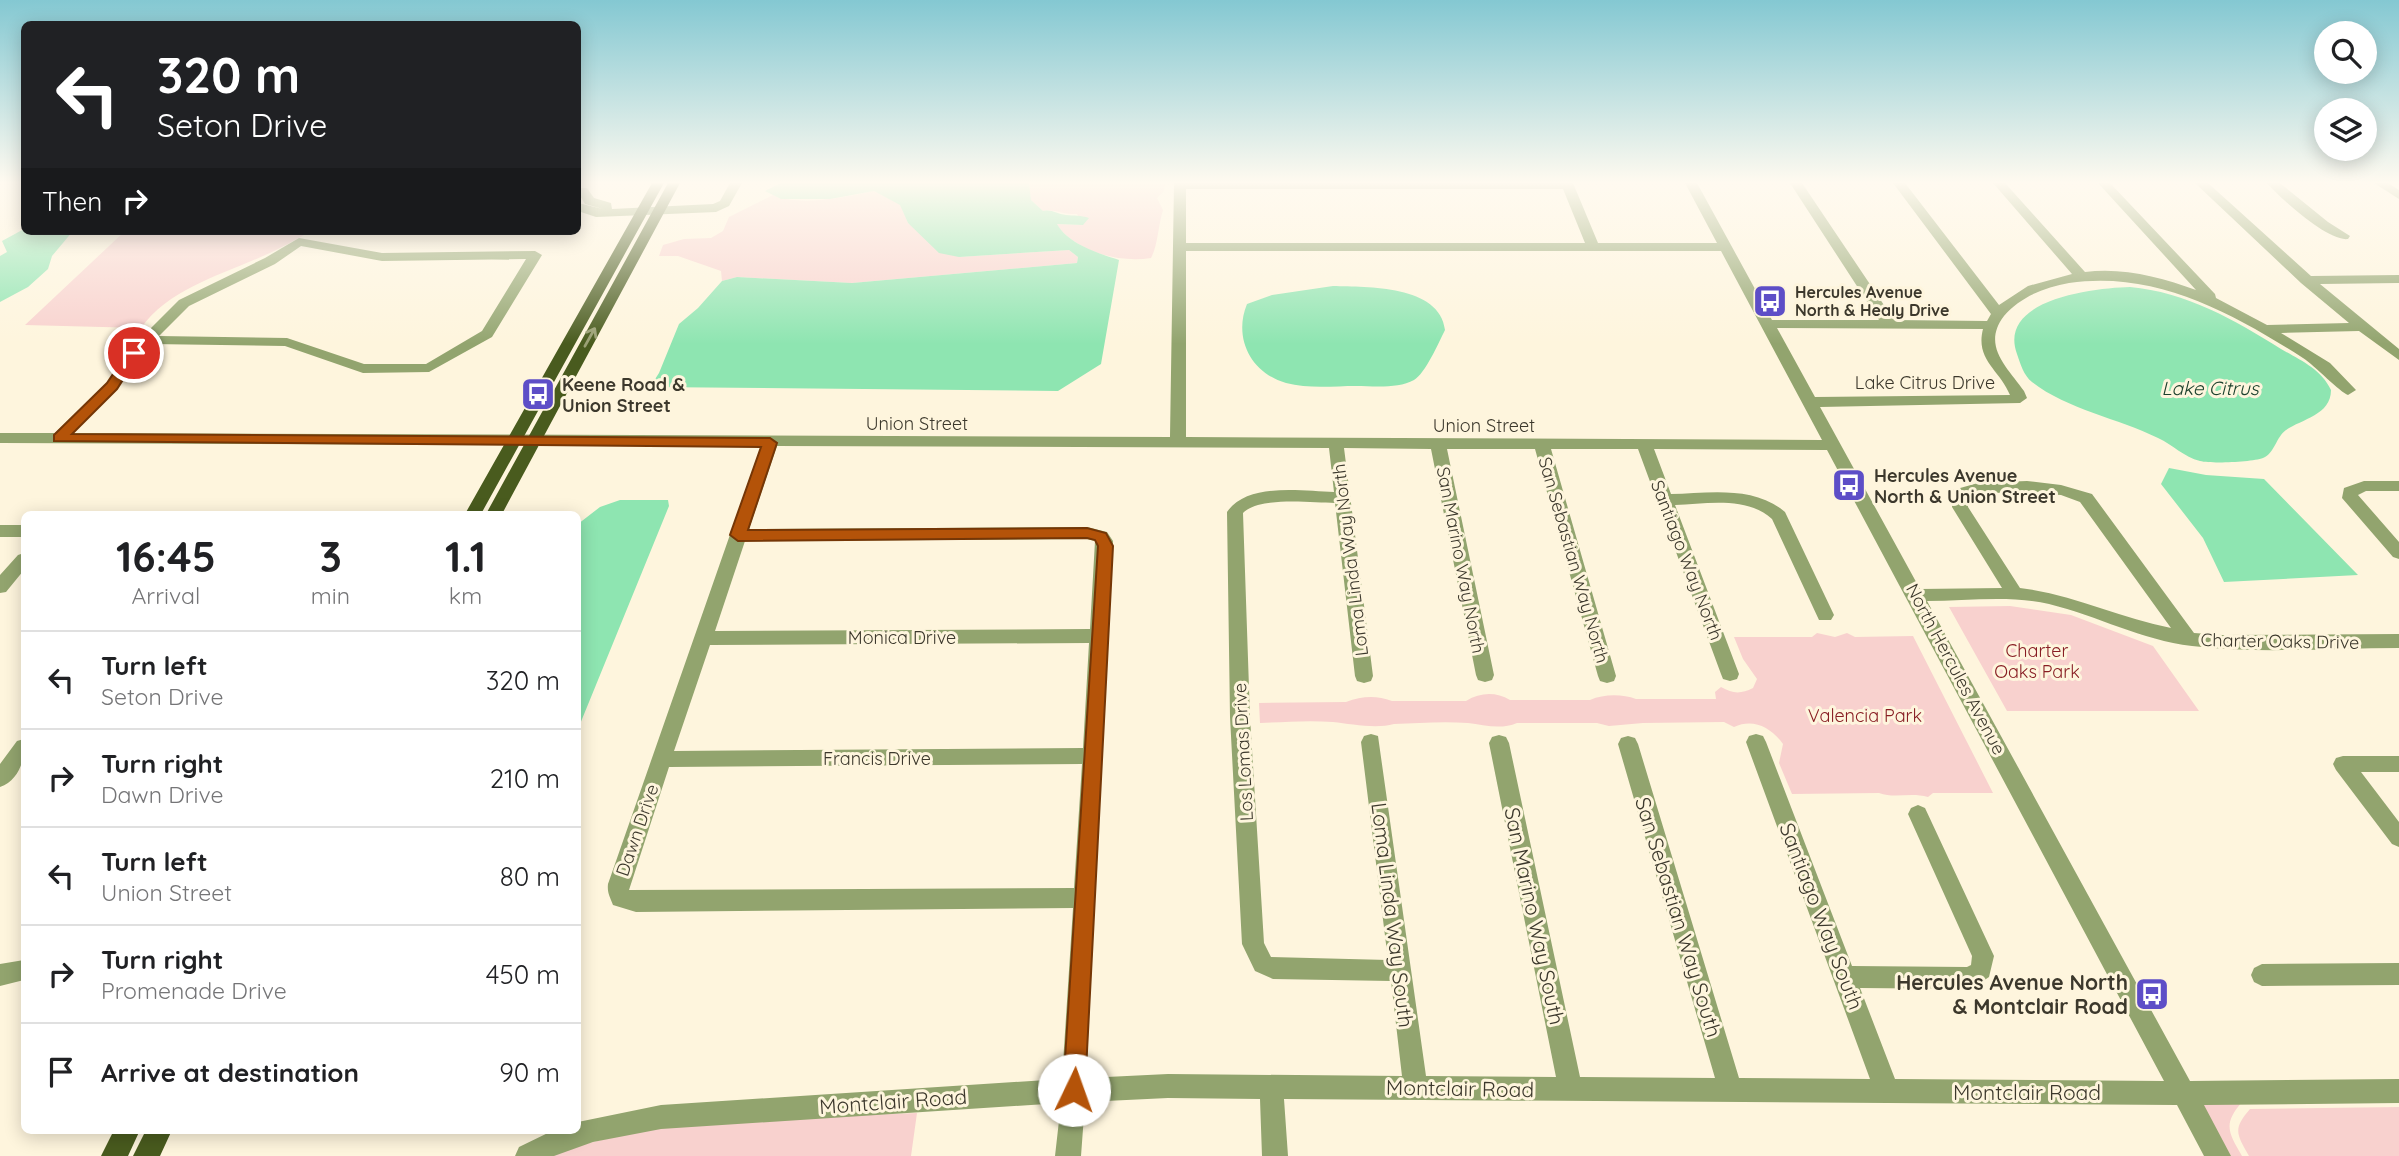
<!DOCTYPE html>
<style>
:root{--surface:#fff;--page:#f2f2f2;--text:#202124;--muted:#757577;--line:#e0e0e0}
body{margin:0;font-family:Quicksand,sans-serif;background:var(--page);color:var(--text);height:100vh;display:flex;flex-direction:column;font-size:26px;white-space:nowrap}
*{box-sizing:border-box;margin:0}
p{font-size:23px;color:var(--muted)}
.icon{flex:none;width:38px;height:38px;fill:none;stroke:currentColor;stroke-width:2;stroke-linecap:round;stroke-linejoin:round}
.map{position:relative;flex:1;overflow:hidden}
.drawer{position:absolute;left:21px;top:511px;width:560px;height:623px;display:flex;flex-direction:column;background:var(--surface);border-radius:10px;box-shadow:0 4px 18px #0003}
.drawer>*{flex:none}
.top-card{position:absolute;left:21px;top:21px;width:560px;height:214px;border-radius:10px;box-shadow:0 4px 18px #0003;background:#202124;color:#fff;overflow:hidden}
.buttons{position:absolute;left:2314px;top:21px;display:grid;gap:14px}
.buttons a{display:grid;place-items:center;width:63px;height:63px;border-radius:50%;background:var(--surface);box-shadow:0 4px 18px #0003;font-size:35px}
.pin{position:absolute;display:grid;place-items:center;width:60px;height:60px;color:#fff;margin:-30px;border:4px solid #fff;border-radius:50%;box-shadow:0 2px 7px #0007}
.me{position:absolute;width:77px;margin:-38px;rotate:3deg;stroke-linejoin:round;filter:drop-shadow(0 0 5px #0008)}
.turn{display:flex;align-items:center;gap:24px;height:147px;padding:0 21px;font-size:32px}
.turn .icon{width:91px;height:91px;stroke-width:2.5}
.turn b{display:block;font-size:49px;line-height:60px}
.then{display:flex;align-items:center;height:66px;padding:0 21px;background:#0003;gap:14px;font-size:26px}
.eta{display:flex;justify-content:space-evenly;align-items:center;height:119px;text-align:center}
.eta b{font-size:42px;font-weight:800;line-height:49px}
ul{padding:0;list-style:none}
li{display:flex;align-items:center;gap:21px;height:98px;padding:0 21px;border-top:2px solid var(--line)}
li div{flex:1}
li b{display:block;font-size:26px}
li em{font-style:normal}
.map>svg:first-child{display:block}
.green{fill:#f8d1ce}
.water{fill:#8ee5b1}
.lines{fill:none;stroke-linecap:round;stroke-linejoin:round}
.minor{fill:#92a46e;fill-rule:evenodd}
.major{fill:#495b1e;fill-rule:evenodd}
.oneway{stroke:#9aa074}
.route{fill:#b45309;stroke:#753606;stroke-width:2}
.labels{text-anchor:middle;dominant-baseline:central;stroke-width:6;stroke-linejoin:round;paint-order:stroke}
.far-poi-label{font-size:16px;font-weight:bold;fill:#3c382c;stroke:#fef5dd;text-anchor:start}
.street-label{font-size:18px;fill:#3c382c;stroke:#fef5dd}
.poi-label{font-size:18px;font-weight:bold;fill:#3c382c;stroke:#fef5dd;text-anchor:start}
.park-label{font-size:18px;fill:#881d23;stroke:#fef5dd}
.water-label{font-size:19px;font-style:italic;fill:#1b402c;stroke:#fef5dd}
.near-street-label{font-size:21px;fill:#3c382c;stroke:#fef5dd}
.near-poi-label{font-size:21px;font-weight:bold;fill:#3c382c;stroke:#fef5dd;text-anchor:end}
</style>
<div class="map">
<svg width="2399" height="1156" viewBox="0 0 2399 1156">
<rect width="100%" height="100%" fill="#fef5dd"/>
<path class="green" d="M1029 183H1165L1164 191 1157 198 1163 210C1158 226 1158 245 1151 258 1119 263 1076 252 1056 224L1083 225 1077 214C1064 215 1055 209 1043 211L1031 200Z
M874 191 900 204 908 223 959 257 1069 250 1078 257 1077 263 852 283 737 277 722 281 721 271 678 256H659L663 245 684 239 711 238 723 231 729 217 773 195C799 207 846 197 874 191Z
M125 231H312C296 239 280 249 263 256 221 275 169 289 141 328L25 325Z
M2010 606 2071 615 2153 646 2199 711H2007L1949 607Z
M1817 633 1835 637 1847 633 1855 637 1913 636 1993 793H1933L1928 797C1910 792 1895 799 1879 793L1792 794 1779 763 1783 744C1771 727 1753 718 1734 727L1724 722 1643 723 1609 726 1597 723H1517C1501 730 1484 725 1468 723 1444 721 1418 723 1394 724 1376 729 1351 724 1333 722 1309 720 1284 722 1260 723L1259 703 1346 702C1362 696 1376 695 1392 701H1466C1481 692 1496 692 1510 700H1590C1604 694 1622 694 1636 699H1716L1715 692 1721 687C1733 694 1741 694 1753 688L1757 679 1743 659 1734 637H1812Z
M2197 1102H2242C2223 1124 2228 1132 2242 1156H2226Z
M2399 1107V1156H2249C2236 1133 2233 1129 2250 1109Z
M917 1113 911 1156H550C660 1114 799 1119 917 1113Z"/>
<path class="water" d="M781 183H1029L1031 200 1043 211C1052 209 1057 214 1066 215 1074 216 1081 215 1089 218L1083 225 1057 224C1068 244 1098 253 1119 260L1101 364 1058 391 650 387 659 373 679 324 698 308 722 281 737 277 852 283 1077 263 1078 257 1069 250 959 257 939 253 908 223 900 205 874 191 830 199H781L765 191Z
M24 229 73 231 52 256 48 269 28 287 0 302V256L7 252 2 241Z
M1333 286C1367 287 1440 285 1445 330 1439 342 1425 374 1414 380 1398 389 1373 386 1356 386 1334 386 1308 389 1286 383 1251 373 1233 338 1247 304L1272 295Z
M2130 287C2186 292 2235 320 2281 349 2300 360 2321 369 2331 390 2331 415 2302 419 2286 430 2276 437 2275 453 2263 458 2252 462 2212 464 2200 461 2184 457 2173 445 2158 438 2118 418 2068 410 2032 382 2024 376 2020 363 2017 354 1997 299 2094 288 2130 287Z
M2169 468 2206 475 2264 479 2358 575 2224 582 2203 538 2161 484Z
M620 500H668L669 506 578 729V524L600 507Z"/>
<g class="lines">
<path class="minor" d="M730 183H742L729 206 716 212 596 217 578 211V203L603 209 585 204 578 192 579 188H587L594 198 611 203 612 209 713 204 720 201Z
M1174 183H1573L1598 243H1717L1685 183H1697L1772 320H1879L1790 183H1802L1894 320 1987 321 1991 314 1893 183H1905L1999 305 2028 286 2072 274 1993 183H2005L2085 272C2122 267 2161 277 2196 290L2098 183H2110L2215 294 2216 298 2267 325 2349 323 2301 283 2195 183H2208L2311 276 2399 275V283L2320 284 2399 349V360L2359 331 2281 333 2330 363 2356 390 2348 395C2341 393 2314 365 2303 358 2233 313 2155 270 2069 283 2045 287 2020 297 2004 316 1981 346 2008 368 2024 391L2027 398 2020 403 1820 407 1920 589 2002 588 1952 507 1953 490 1978 483 2027 481 2061 485 2092 494 2194 633 2222 635 2399 634V648C2331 648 2260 654 2192 646 2141 640 2098 616 2049 604 2010 595 1966 601 1927 601L2190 1081 2399 1079V1103L2204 1105 2231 1156H2204L2177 1105 1284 1099 1288 1156H1262L1260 1099 1168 1098 1085 1102 1081 1156H1055L1061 1103 661 1129 593 1142 554 1156H515L519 1147 554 1130H578V1122L661 1105 1062 1079 1073 908 636 912 613 905C610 897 607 893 608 884L761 446 0 443V433H55L107 383 129 350 179 300 265 258 299 238 382 253 535 251 542 255 492 337 429 372 363 373 285 346 151 344 139 356 117 389 73 433 1170 437ZM1186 189H1563L1585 243H1186ZM301 246 382 261 526 259 482 331 426 364H364L287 338 159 336 189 306 275 264ZM1186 251H1721L1822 440 1186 437ZM1777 328 1983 329C1975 360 2000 370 2010 395L1815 397ZM777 446 1329 448 1334 492C1302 491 1247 482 1227 512L1230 717 1242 944 1255 971 1273 979 1391 981 1402 1076 1168 1074 1086 1078 1113 541 1107 532 1087 527 749 529ZM1344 448 1431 449 1476 675 1478 680 1485 682 1492 680 1494 675 1447 449H1535L1598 676 1600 681 1607 683 1614 681 1616 676 1551 449H1638L1721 674 1723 679 1730 681 1737 679 1739 674 1675 505C1706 504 1747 496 1772 519L1819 620H1831L1834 615 1785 512C1754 485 1708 493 1671 494L1654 449 1827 450 2164 1081 1895 1079 1860 988 1971 989 1989 977 1994 956 1925 808 1918 805 1911 808 1908 814 1972 956 1971 965 1967 967 1852 966 1766 742 1763 736 1756 734 1749 736 1746 742 1870 1079 1739 1078 1638 744 1635 738 1628 736 1621 738 1618 744 1715 1078 1580 1077 1509 743 1506 737 1499 735 1492 737 1489 743 1556 1077 1426 1076 1378 736 1371 734 1364 736 1361 742 1388 960 1271 957 1264 943 1250 717 1243 513C1260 496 1312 503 1335 503L1355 676 1357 681 1364 683 1371 681 1373 676ZM2010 492 2061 495 2080 502 2171 628C2120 618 2072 594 2020 588L1968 507 1967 496 1970 495ZM1087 539 1095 541 1090 629 715 631 745 541ZM1089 643 1083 748 674 751 710 645ZM1082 764 1074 888 629 890 669 767Z
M2267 183H2280L2328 222 2350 236 2348 239C2328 242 2280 198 2267 183Z
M2374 183H2388L2399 190V199Z
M2364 481H2399V491H2366L2358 495 2399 542V559L2393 557 2342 498 2344 488Z
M0 525H24V537H0Z
M24 553V570L6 592 0 593V575L18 555Z
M24 739C26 757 20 780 0 787V764L17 741Z
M2343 756H2399V772H2361L2399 822V847L2392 844 2336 770 2333 764 2336 758Z
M24 960V980L0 986V964Z
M2399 963V985L2262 986 2254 982 2251 975 2254 968 2262 964Z"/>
<path class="major" d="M652 183H664L481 514H465Z
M668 183H680L502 514H486Z
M114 1130H140L128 1156H101Z
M146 1130H172L160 1156H133Z"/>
</g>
<defs><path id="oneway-shaft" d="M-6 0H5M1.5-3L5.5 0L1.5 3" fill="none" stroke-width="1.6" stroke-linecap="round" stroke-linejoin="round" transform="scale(1.75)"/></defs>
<use class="oneway" href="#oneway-shaft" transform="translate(590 337) rotate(-61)"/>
<linearGradient id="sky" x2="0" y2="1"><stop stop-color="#84c8d2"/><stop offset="0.53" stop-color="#fffaf0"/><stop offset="1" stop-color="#fffaf0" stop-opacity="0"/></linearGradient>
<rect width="2399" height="344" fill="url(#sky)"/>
<path class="route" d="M134 349 140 353 117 389 72 434 770 438 777 443 748 530 1087 528 1106 533 1113 546 1085 1090 1082 1098 1074 1101 1066 1098 1063 1090 1098 546 1095 540 1087 538 738 541 730 535 761 447 54 441V435L107 383 129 350Z"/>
<defs>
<g id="bus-square" transform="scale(1.75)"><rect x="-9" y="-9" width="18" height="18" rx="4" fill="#5d4ec7" stroke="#fef5dd"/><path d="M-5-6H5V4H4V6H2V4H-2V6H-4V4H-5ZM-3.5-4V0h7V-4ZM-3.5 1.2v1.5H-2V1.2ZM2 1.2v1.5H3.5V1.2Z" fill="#fff"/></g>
</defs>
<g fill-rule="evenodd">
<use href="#bus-square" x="1770" y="301"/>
<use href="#bus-square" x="538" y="394"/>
<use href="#bus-square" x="1849" y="485"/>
<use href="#bus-square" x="2152" y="994"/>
</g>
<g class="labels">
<g class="far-poi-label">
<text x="1795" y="292">Hercules Avenue<tspan x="1795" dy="18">North &amp; Healy Drive</tspan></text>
</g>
<g class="street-label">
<text x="1925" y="382">Lake Citrus Drive</text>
<text x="917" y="423">Union Street</text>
<text x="1484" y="425">Union Street</text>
<text transform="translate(1350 560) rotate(-97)">Loma Linda Way North</text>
<text transform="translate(1461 560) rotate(79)">San Marino Way North</text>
<text transform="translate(1574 560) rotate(74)">San Sebastian Way North</text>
<text transform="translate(1687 560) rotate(69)">Santiago Way North</text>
<text x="902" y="637">Monica Drive</text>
<text transform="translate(2280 641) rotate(1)">Charter Oaks Drive</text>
<text transform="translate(1956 669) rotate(62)">North Hercules Avenue</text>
<text transform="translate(1243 752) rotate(-93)">Los Lomas Drive</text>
<text x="877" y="758">Francis Drive</text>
<text transform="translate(637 830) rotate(-71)">Dawn Drive</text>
</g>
<g class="poi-label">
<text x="562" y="384">Keene Road &amp;<tspan x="562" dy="21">Union Street</tspan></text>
<text x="1874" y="475">Hercules Avenue<tspan x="1874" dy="21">North &amp; Union Street</tspan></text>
</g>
<g class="park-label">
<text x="2037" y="650">Charter<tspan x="2037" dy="21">Oaks Park</tspan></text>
<text x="1865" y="715">Valencia Park</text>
</g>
<g class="water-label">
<text x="2210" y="388">Lake Citrus</text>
</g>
<g class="near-street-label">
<text transform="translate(1393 915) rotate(83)">Loma Linda Way South</text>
<text transform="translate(1535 916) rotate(78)">San Marino Way South</text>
<text transform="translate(1822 916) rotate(69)">Santiago Way South</text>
<text transform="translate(1679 917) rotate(73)">San Sebastian Way South</text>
<text transform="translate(1460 1088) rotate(1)">Montclair Road</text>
<text x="2027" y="1092">Montclair Road</text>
<text transform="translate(893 1101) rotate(-4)">Montclair Road</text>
</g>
<g class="near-poi-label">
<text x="2128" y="982">Hercules Avenue North<tspan x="2128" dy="24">&amp; Montclair Road</tspan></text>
</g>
</g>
</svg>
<div class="buttons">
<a><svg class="icon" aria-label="search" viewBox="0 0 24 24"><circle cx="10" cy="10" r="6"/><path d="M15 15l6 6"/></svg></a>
<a><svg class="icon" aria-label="layers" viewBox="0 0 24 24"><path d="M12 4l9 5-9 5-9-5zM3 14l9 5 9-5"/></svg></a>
</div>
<div class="pin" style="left:134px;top:353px;background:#d93025"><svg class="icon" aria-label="arrive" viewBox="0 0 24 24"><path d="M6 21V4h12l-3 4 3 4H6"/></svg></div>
<svg class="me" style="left:1074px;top:1090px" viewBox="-20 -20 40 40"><circle r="19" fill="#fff"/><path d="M0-13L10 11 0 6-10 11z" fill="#b45309"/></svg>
<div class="top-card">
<div class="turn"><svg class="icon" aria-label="left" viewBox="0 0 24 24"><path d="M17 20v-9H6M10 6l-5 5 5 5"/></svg><div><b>320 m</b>Seton Drive</div></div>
<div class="then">Then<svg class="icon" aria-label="right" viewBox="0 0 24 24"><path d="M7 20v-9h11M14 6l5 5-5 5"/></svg></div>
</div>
<section class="drawer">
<div class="eta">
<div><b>16:45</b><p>Arrival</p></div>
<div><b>3</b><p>min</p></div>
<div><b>1.1</b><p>km</p></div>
</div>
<ul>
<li><svg class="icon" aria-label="left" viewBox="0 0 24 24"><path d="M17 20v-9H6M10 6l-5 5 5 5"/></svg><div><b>Turn left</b><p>Seton Drive</p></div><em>320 m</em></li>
<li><svg class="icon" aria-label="right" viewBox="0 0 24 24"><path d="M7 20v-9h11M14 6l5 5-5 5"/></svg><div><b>Turn right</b><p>Dawn Drive</p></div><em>210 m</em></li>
<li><svg class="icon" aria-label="left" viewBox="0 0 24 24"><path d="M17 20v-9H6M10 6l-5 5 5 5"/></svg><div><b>Turn left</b><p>Union Street</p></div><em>80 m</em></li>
<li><svg class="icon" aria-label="right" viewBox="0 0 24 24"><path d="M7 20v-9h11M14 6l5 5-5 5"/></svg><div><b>Turn right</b><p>Promenade Drive</p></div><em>450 m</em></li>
<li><svg class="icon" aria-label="arrive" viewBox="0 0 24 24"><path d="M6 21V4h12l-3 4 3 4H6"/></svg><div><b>Arrive at destination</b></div><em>90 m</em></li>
</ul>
</section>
</div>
